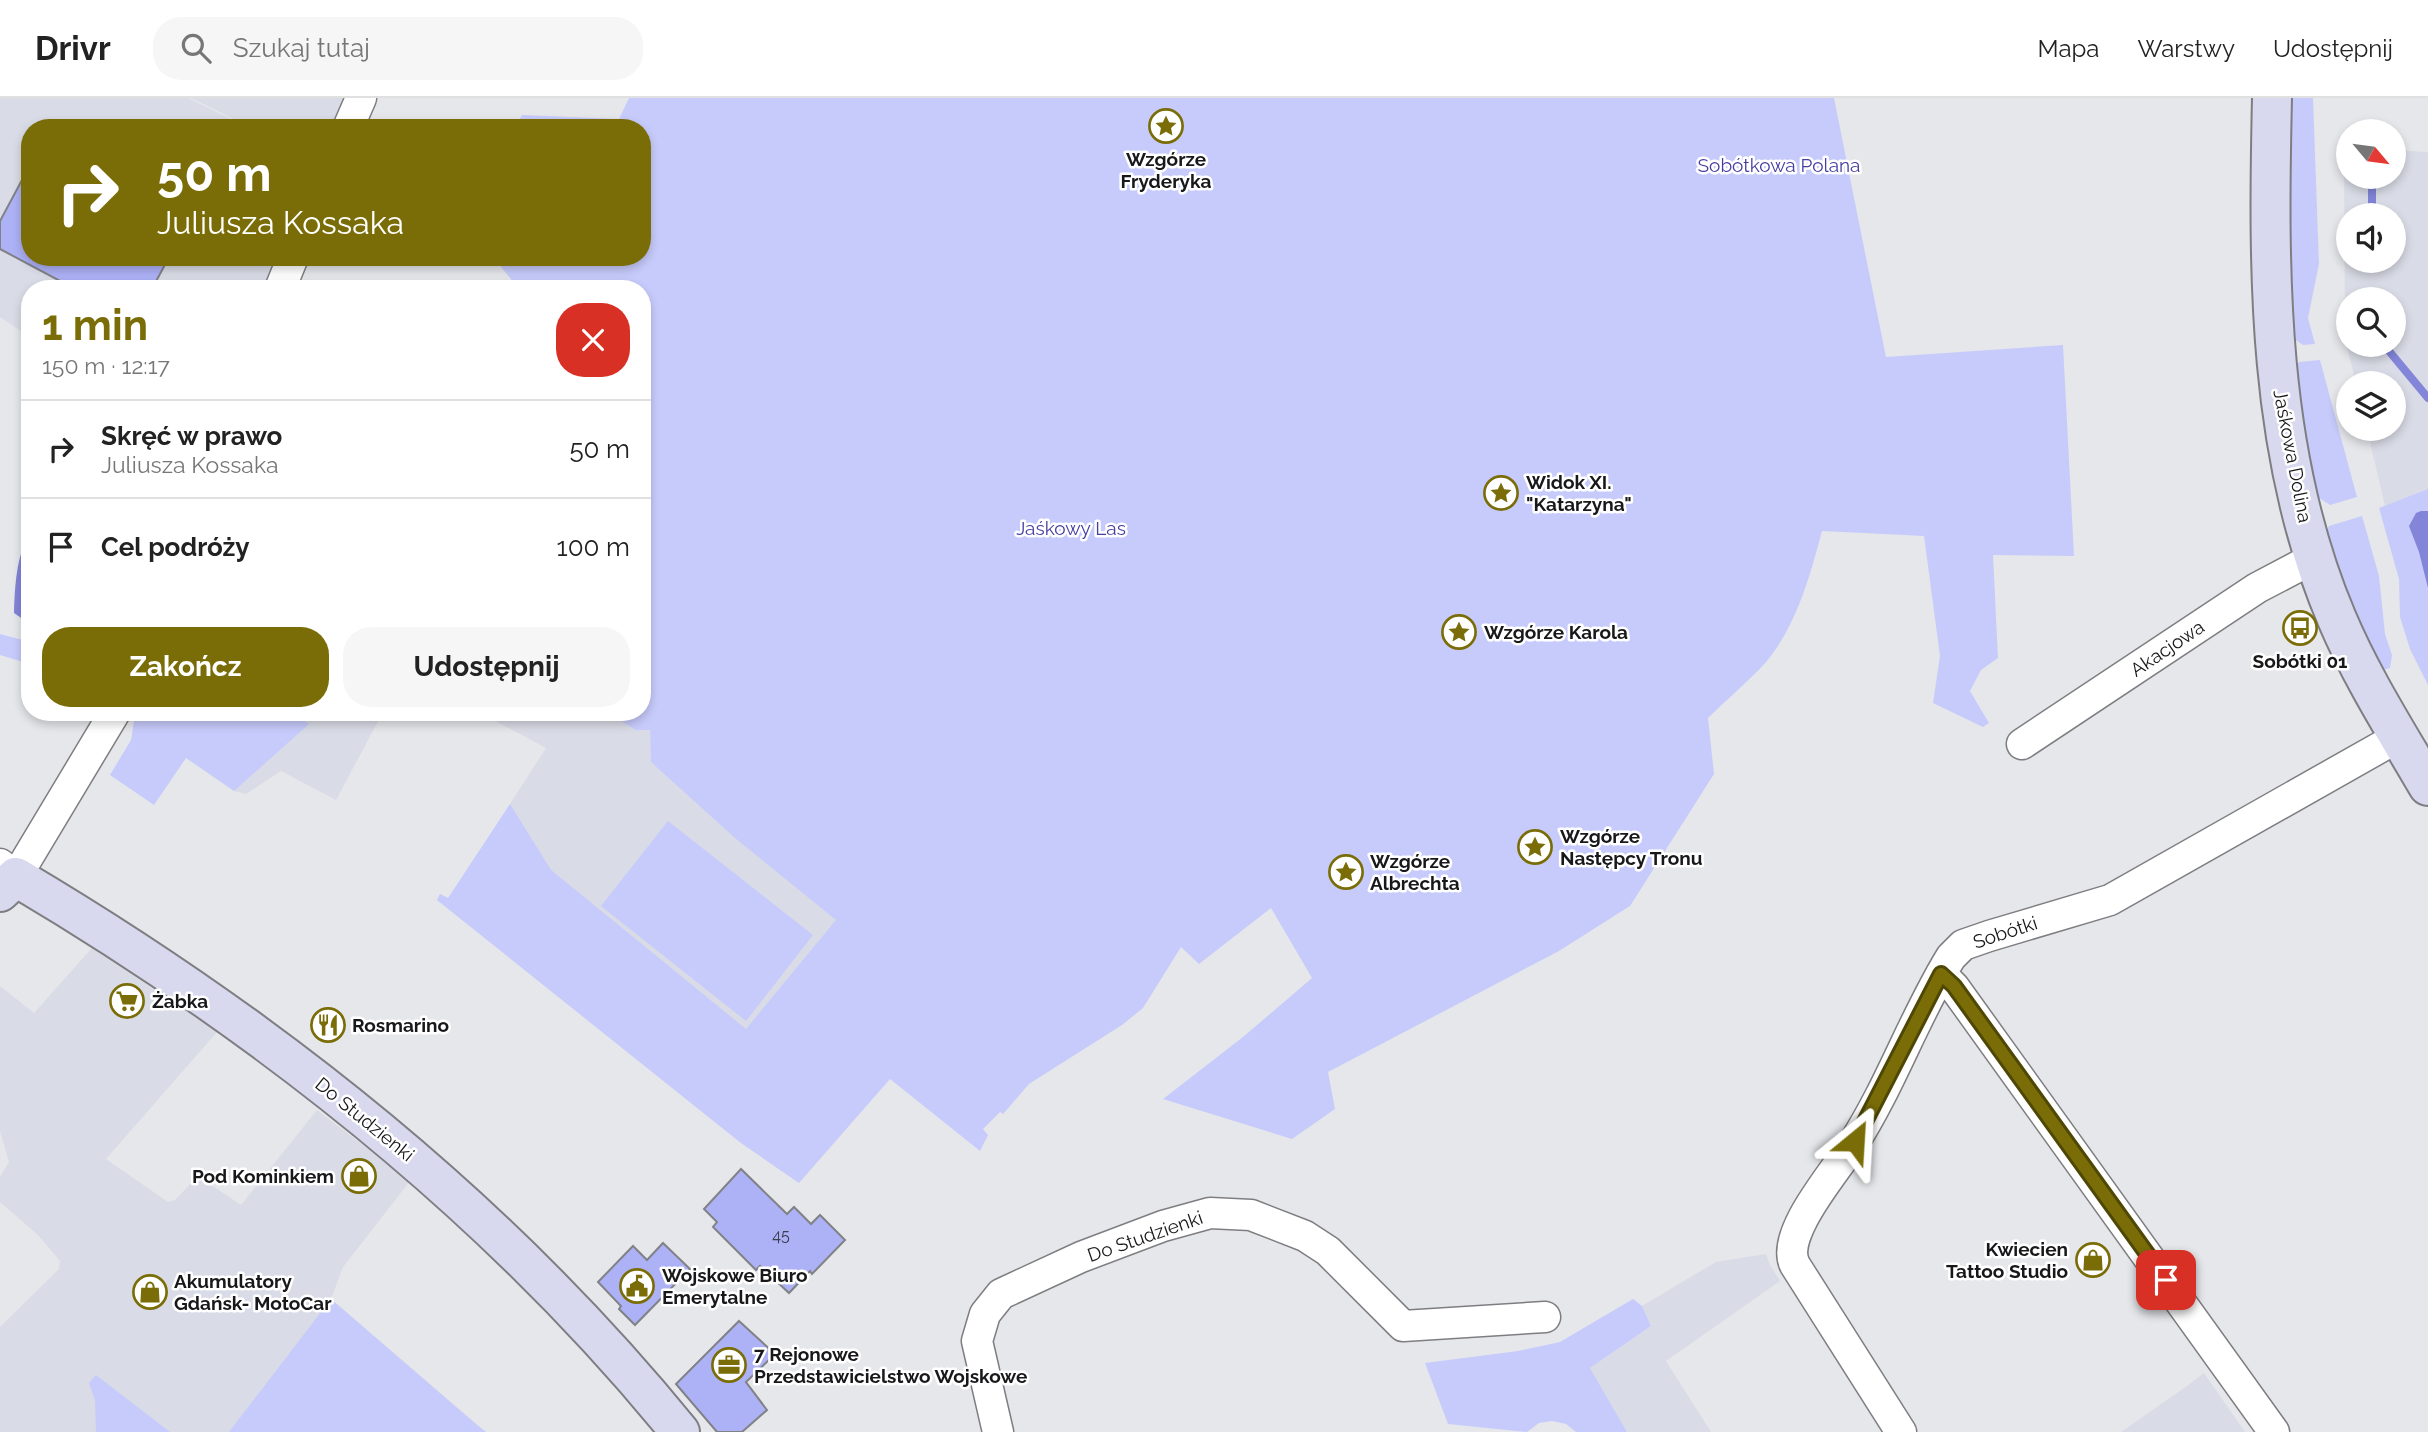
<!DOCTYPE html>
<html lang="pl">
<meta charset="utf-8">
<style>
:root{--surface:#fff;--page:#f6f6f6;--text:#222;--muted:#767676;--line:#e0e0e0;--accent:#7a6d08}
body{margin:0;font-family:Raleway,sans-serif;background:var(--page);color:var(--text);height:100vh;display:flex;flex-direction:column;font-size:26px;white-space:nowrap}
*{box-sizing:border-box;margin:0}
p{font-size:23px;color:var(--muted)}
.icon{flex:none;width:38px;height:38px;fill:none;stroke:currentColor;stroke-width:2;stroke-linecap:round;stroke-linejoin:round}
.map{position:relative;flex:1;overflow:hidden}
.drawer{position:absolute;left:21px;top:182px;width:630px;height:441px;display:flex;flex-direction:column;background:var(--surface);border-radius:28px;box-shadow:0 4px 10px #0003}
.drawer>*{flex:none}
.banner{position:absolute;left:21px;top:21px;width:630px;height:147px;border-radius:28px;box-shadow:0 4px 10px #0003;background:#7a6d08;color:#fff;overflow:hidden}
.needle{width:46px;rotate:119deg}
.buttons{position:absolute;left:2336px;top:21px;display:grid;gap:14px}
.buttons a{display:grid;place-items:center;width:70px;height:70px;border-radius:50%;background:var(--surface);box-shadow:0 4px 10px #0003;font-size:35px}
.pin{position:absolute;display:grid;place-items:center;width:60px;height:60px;color:#fff;margin:-30px;border-radius:14px;box-shadow:0 4px 10px #0006}
.me{position:absolute;width:77px;margin:-38px;rotate:27deg;stroke-linejoin:round;filter:drop-shadow(0 0 5px #0008)}
.turn{display:flex;align-items:center;gap:24px;height:147px;padding:0 21px;font-size:32px}
.turn .icon{width:91px;height:91px;stroke-width:2.5}
.turn b{display:block;font-size:49px;line-height:60px}
.round{display:grid;place-items:center;flex:none;width:74px;height:74px;border-radius:28px;background:var(--page)}
.summary{display:flex;align-items:center;justify-content:space-between;height:119px;padding:0 21px}
h1{font-size:42px;font-weight:700;line-height:52px;color:var(--accent)}
.action{display:flex;gap:14px;margin-top:auto;padding:14px 21px}
.action a{flex:1;height:80px;border-radius:28px;background:var(--accent);color:#fff;font-size:28px;font-weight:700;line-height:80px;text-align:center}
.action a+a{background:var(--page);color:var(--text)}
ul{padding:0;list-style:none}
li{display:flex;align-items:center;gap:21px;height:98px;padding:0 21px;border-top:2px solid var(--line)}
li div{flex:1}
li b{display:block;font-size:26px}
li em{font-style:normal}
header{display:flex;align-items:center;gap:42px;box-sizing:border-box;height:98px;padding:0 35px;background:var(--surface);border-bottom:2px solid var(--line)}
header strong{font-size:33px}
nav{display:flex;gap:38px;margin-inline-start:auto;font-size:24px}
.search{width:490px;height:63px;background:var(--page);display:flex;align-items:center;gap:18px;box-sizing:border-box;padding:0 24px;border-radius:28px;color:var(--muted);font-size:26px}
.map>svg:first-child{display:block}
.built{fill:#d9dbe6;fill-rule:evenodd}
.green{fill:#c7cbfb}
.water{fill:#8285d8}
.lines{fill:none;stroke-linecap:round;stroke-linejoin:round}
.stream{stroke:#8285d8;stroke-width:8}
.building{fill:#adb1f6;stroke:#818285;stroke-width:2}
.street-casing{stroke:#7e7e82;stroke-width:33}
.secondary-casing{stroke:#7e7e82;stroke-width:42}
.street{stroke:#fff;stroke-width:30}
.secondary{stroke:#d8d9ee;stroke-width:38}
.route-casing{stroke:#4f4705;stroke-width:18}
.route{stroke:#7a6d08;stroke-width:12}
.labels{text-anchor:middle;dominant-baseline:central;stroke-width:5;stroke-linejoin:round;paint-order:stroke}
.number-label{font-size:16px;fill:#3d3e51}
.poi-label{font-size:19px;font-weight:bold;fill:#18181a;stroke:#fff;text-anchor:start}
.park-label{font-size:19px;fill:#453ea0;stroke:#fff}
.street-label{font-size:19px;fill:#18181a;stroke:#fff}
</style>
<header>
<strong>Drivr</strong>
<div class="search"><svg class="icon" aria-label="search" viewBox="0 0 24 24"><circle cx="10" cy="10" r="6"/><path d="M15 15l6 6"/></svg>Szukaj tutaj</div>
<nav><a>Mapa</a><a>Warstwy</a><a>Udostępnij</a></nav>
</header>
<div class="map">
<svg width="2428" height="1334" viewBox="0 0 2428 1334">
<rect width="100%" height="100%" fill="#e6e7eb"/>
<path class="built" d="M0 0H188L249 30H30V159H284L271 191H30V239L0 219Z
M191 0H344L333 30H252Z
M2344 50H2348V79H2394V52L2428 54V391L2385 408 2367 331H2394V285H2356L2345 241ZM2348 117H2394V163H2348ZM2348 201H2394V247H2348Z
M649 551 651 664 836 822 799 1085 741 1045 437 802 440 796 448 800 456 790 546 650 479 614H642Z
M140 614H383L336 702 281 673 246 696 234 693 134 623Z
M92 850 217 934 106 1061 168 1104 175 1102 198 1078 241 1107 317 1012 410 1083 343 1169 331 1201 486 1334H0V1229L59 1171 60 1163 38 1137 0 1104V1079L9 1064 0 1033V888L34 915Z
M1766 1156 1770 1167 1780 1183 1666 1263 1711 1334H1627L1590 1270 1651 1228 1642 1208 1716 1164Z
M2204 1275 2245 1334H2121L2187 1288Z"/>
<path class="green" d="M629 0H1834L1886 259 2063 247 2074 458 1993 457 1998 560 1981 572 1970 593 1989 625 1983 629 1933 605 1940 558 1924 438 1822 433C1810 478 1797 526 1767 563 1749 583 1727 601 1708 620L1714 676 1630 808 1559 853 1328 974 1335 1011 1292 1041 1163 1001 1243 939 1312 880 1271 810 1199 866 1181 849 1143 910 1122 927 1029 986 1003 1016 1000 1014 983 1031 988 1037 980 1053 890 981 799 1085 741 1045 437 802 440 796 448 800 510 706 551 772 746 931 836 822 735 740 651 664 650 632H636L606 614H642V191H519L493 159H642V30H515L522 17 619 21Z
M2288 0H2313L2319 166 2308 220 2315 246 2303 247 2291 239Z
M2320 262 2357 399 2330 407 2316 398 2293 271 2299 264Z
M2428 391V587L2410 551 2400 519 2399 481 2379 410Z
M2362 418 2379 478 2385 536 2392 557 2390 570 2380 573 2351 510 2325 434 2329 428Z
M0 536 30 544V566L0 557Z
M140 614H292L309 626 234 693 186 660 154 707 110 677 131 642 134 623Z
M668 723 813 837 746 923 601 808Z
M331 1201 478 1328 486 1334H229Z
M1633 1201 1642 1208 1651 1228 1590 1270 1627 1334H1576L1566 1326 1552 1323 1539 1325 1527 1334 1448 1326 1425 1265 1518 1253 1560 1244Z
M96 1277 170 1334H96L95 1302 89 1285Z"/>
<path class="water" d="M2421 413H2428V490L2419 454 2409 428 2416 415Z
M30 435V526L14 515C15 489 16 458 30 435Z"/>
<g class="lines">
<path class="stream" d="M2372 79V117
M2384 247 2428 300"/>
</g>
<path class="building" d="M30 67V159H169L152 191H75L0 151V123Z
M741 1071 787 1116 794 1109 811 1126 820 1117 845 1142 812 1176 810 1173 789 1195 760 1168 756 1172 713 1129 717 1124 704 1111Z
M663 1145 690 1171 635 1227 619 1211 621 1208 598 1184 633 1148 647 1162Z
M739 1223 775 1256 746 1284 767 1312 742 1334H717L676 1286Z"/>
<g class="lines">
<g class="street-casing">
<path id="street" d="M348 30 361 0
M280 191 293 159
M2022 646 2257 490 2316 459
M0 766 16 779 115 614
M1941 876 1954 889 2274 1334
M998 1334 977 1243 985 1216 1001 1196 1081 1159 1163 1128 1210 1115 1251 1117 1305 1138 1328 1153 1403 1228 1545 1219
M1901 1334 1795 1167C1779 1137 1836 1073 1853 1046 1891 987 1914 919 1951 859L1963 847 1989 838 2110 802 2400 638"/>
</g>
<g class="secondary-casing">
<path id="secondary" d="M2272 0C2268 175 2267 357 2337 521 2362 580 2396 633 2428 688
M0 794 16 779C266 927 496 1108 680 1334"/>
</g>
<use href="#street" class="street"/>
<use href="#secondary" class="secondary"/>
</g>
<g class="lines">
<g class="route-casing">
<path id="route" d="M1855 1043 1941 876 1954 888 2166 1182"/>
</g>
<use href="#route" class="route"/>
</g>
<defs>
<g id="sight-ring" transform="scale(1.75)"><circle r="9.5" fill="#fff" stroke="#7a6d08" stroke-width="1.5"/><path d="M0-6L1.8-2.2L6-1.7L2.9 1.2L3.7 5.4L0 3.3L-3.7 5.4L-2.9 1.2L-6-1.7L-1.8-2.2Z" fill="#7a6d08"/></g>
<g id="bus-ring" transform="scale(1.75)"><circle r="9.5" fill="#fff" stroke="#7a6d08" stroke-width="1.5"/><path d="M-5-6H5V4H4V6H2V4H-2V6H-4V4H-5ZM-3.5-4V0h7V-4ZM-3.5 1.2v1.5H-2V1.2ZM2 1.2v1.5H3.5V1.2Z" fill="#7a6d08"/></g>
<g id="supermarket-ring" transform="scale(1.75)"><circle r="9.5" fill="#fff" stroke="#7a6d08" stroke-width="1.5"/><path d="M-6-5.5h2.5l.6 2H6L4.5 2H-2.5L-4.4-4H-6ZM-1.5 3.2a1.3 1.3 0 1 0 .1 0ZM3 3.2a1.3 1.3 0 1 0 .1 0Z" fill="#7a6d08"/></g>
<g id="restaurant-ring" transform="scale(1.75)"><circle r="9.5" fill="#fff" stroke="#7a6d08" stroke-width="1.5"/><path d="M-5-6h1v4h1v-4h1v4h1v-4h1v5L-1.5 .5V6h-2V.5L-5-1ZM5-6V6H3V1.5H1.5Q1.5-4 5-6Z" fill="#7a6d08"/></g>
<g id="shop-ring" transform="scale(1.75)"><circle r="9.5" fill="#fff" stroke="#7a6d08" stroke-width="1.5"/><path d="M-5-2.5h2.3a2.7 3.5 0 0 1 5.4 0H5L5.5 6h-11ZM-1.5-2.5h3a1.5 2.3 0 0 0-3 0Z" fill="#7a6d08"/></g>
<g id="civic-ring" transform="scale(1.75)"><circle r="9.5" fill="#fff" stroke="#7a6d08" stroke-width="1.5"/><path d="M-.6-6.5H3V-4.5H.6V-3L4-1V1h2V6H-6V1h2V-1L-.6-3ZM-1.2 2.5V6h2.4V2.5Z" fill="#7a6d08"/></g>
<g id="office-ring" transform="scale(1.75)"><circle r="9.5" fill="#fff" stroke="#7a6d08" stroke-width="1.5"/><path d="M-6-3h4V-5.5h4V-3h4V5H-6ZM-1-4.5V-3h2v-1.5ZM-6 0V1H6V0Z" fill="#7a6d08"/></g>
</defs>
<g fill-rule="evenodd">
<use href="#sight-ring" x="1166" y="28"/>
<use href="#sight-ring" x="1501" y="395"/>
<use href="#bus-ring" x="2300" y="530"/>
<use href="#sight-ring" x="1459" y="534"/>
<use href="#sight-ring" x="1535" y="749"/>
<use href="#sight-ring" x="1346" y="774"/>
<use href="#supermarket-ring" x="127" y="903"/>
<use href="#restaurant-ring" x="328" y="927"/>
<use href="#shop-ring" x="359" y="1078"/>
<use href="#shop-ring" x="2093" y="1162"/>
<use href="#civic-ring" x="637" y="1188"/>
<use href="#shop-ring" x="150" y="1194"/>
<use href="#office-ring" x="729" y="1267"/>
</g>
<g class="labels">
<g class="number-label">
<text x="781" y="1137">45</text>
</g>
<g class="poi-label">
<text x="1166" y="61" text-anchor="middle">Wzgórze<tspan x="1166" dy="22">Fryderyka</tspan></text>
<text x="1526" y="384">Widok XI.<tspan x="1526" dy="22">"Katarzyna"</tspan></text>
<text x="1484" y="534">Wzgórze Karola</text>
<text x="2300" y="563" text-anchor="middle">Sobótki 01</text>
<text x="1560" y="738">Wzgórze<tspan x="1560" dy="22">Następcy Tronu</tspan></text>
<text x="1370" y="763">Wzgórze<tspan x="1370" dy="22">Albrechta</tspan></text>
<text x="152" y="903">Żabka</text>
<text x="352" y="927">Rosmarino</text>
<text x="334" y="1078" text-anchor="end">Pod Kominkiem</text>
<text x="2068" y="1151" text-anchor="end">Kwiecien<tspan x="2068" dy="22">Tattoo Studio</tspan></text>
<text x="662" y="1177">Wojskowe Biuro<tspan x="662" dy="22">Emerytalne</tspan></text>
<text x="174" y="1183">Akumulatory<tspan x="174" dy="22">Gdańsk- MotoCar</tspan></text>
<text x="754" y="1256">7 Rejonowe<tspan x="754" dy="22">Przedstawicielstwo Wojskowe</tspan></text>
</g>
<g class="park-label">
<text x="1779" y="67">Sobótkowa Polana</text>
<text x="1071" y="430">Jaśkowy Las</text>
</g>
<g class="street-label">
<text transform="translate(2293 358) rotate(79)">Jaśkowa Dolina</text>
<text transform="translate(2167 550) rotate(-34)">Akacjowa</text>
<text transform="translate(2005 834) rotate(-18)">Sobótki</text>
<text transform="translate(365 1021) rotate(39)">Do Studzienki</text>
<text transform="translate(1145 1138) rotate(-19)">Do Studzienki</text>
</g>
</g>
</svg>
<div class="buttons">
<a><svg class="needle" viewBox="-14 -14 28 28"><path d="M0-13l5 13h-10z" fill="#e53935"/><path d="M0 13l5-13h-10z" fill="#767676"/></svg></a>
<a><svg class="icon" aria-label="sound" viewBox="0 0 24 24"><path d="M4 9h4l5-4v14l-5-4H4zM17 9q2 3 0 6"/></svg></a>
<a><svg class="icon" aria-label="search" viewBox="0 0 24 24"><circle cx="10" cy="10" r="6"/><path d="M15 15l6 6"/></svg></a>
<a><svg class="icon" aria-label="layers" viewBox="0 0 24 24"><path d="M12 4l9 5-9 5-9-5zM3 14l9 5 9-5"/></svg></a>
</div>
<div class="pin" style="left:2166px;top:1182px;background:#d93025"><svg class="icon" aria-label="arrive" viewBox="0 0 24 24"><path d="M6 21V4h12l-3 4 3 4H6"/></svg></div>
<svg class="me" style="left:1855px;top:1043px" viewBox="-20 -20 40 40"><path d="M0-17L14 15 0 8-14 15z" fill="#7a6d08" stroke="#fff" stroke-width="4"/></svg>
<div class="banner">
<div class="turn"><svg class="icon" aria-label="right" viewBox="0 0 24 24"><path d="M7 20v-9h11M14 6l5 5-5 5"/></svg><div><b>50 m</b>Juliusza Kossaka</div></div>
</div>
<section class="drawer">
<div class="summary"><div><h1>1 min</h1><p>150 m · 12:17</p></div><a class="round" style="background:#d93025;color:#fff"><svg class="icon" aria-label="close" viewBox="0 0 24 24"><path d="M6 6l12 12M18 6L6 18"/></svg></a></div>
<ul>
<li><svg class="icon" aria-label="right" viewBox="0 0 24 24"><path d="M7 20v-9h11M14 6l5 5-5 5"/></svg><div><b>Skręć w prawo</b><p>Juliusza Kossaka</p></div><em>50 m</em></li>
<li><svg class="icon" aria-label="arrive" viewBox="0 0 24 24"><path d="M6 21V4h12l-3 4 3 4H6"/></svg><div><b>Cel podróży</b></div><em>100 m</em></li>
</ul>
<div class="action"><a>Zakończ</a><a>Udostępnij</a></div>
</section>
</div>
